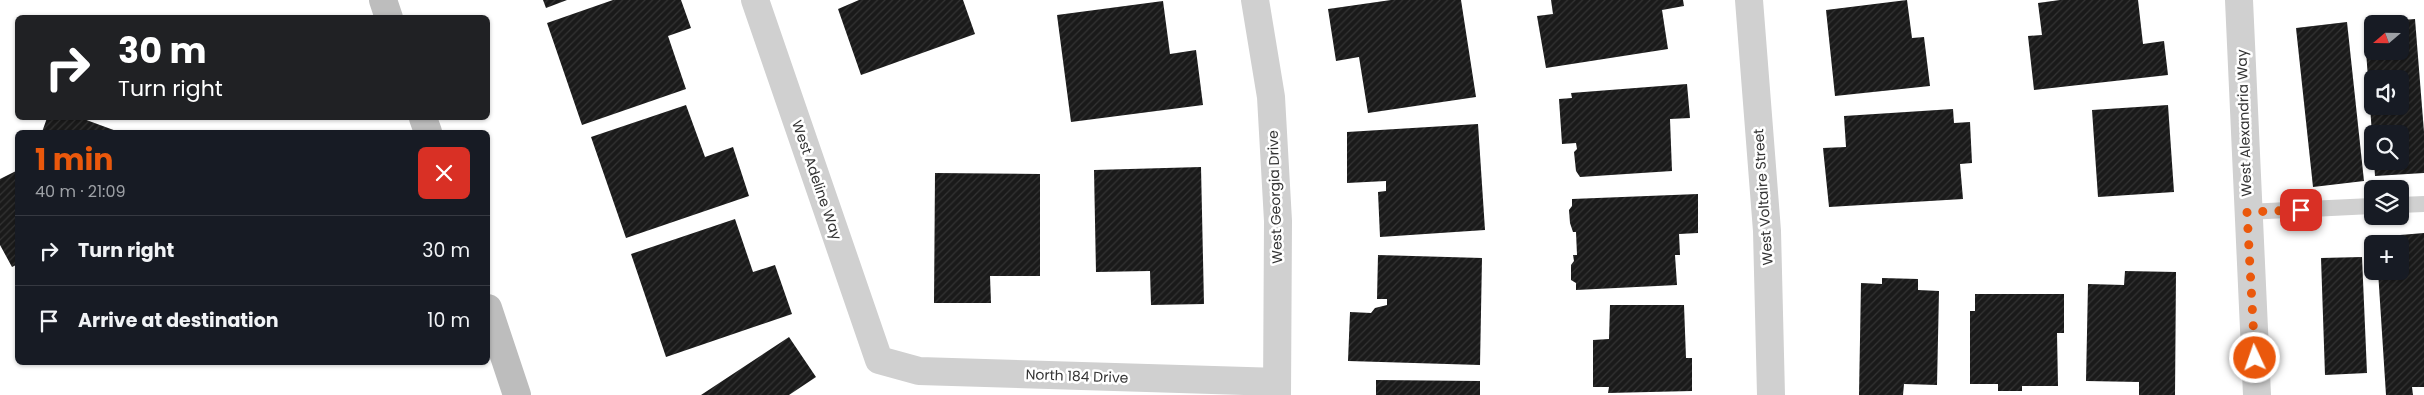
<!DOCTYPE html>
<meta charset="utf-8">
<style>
:root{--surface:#171b24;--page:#20242c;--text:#f1f3f6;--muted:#9ea1a6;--line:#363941;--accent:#ea580c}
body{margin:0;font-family:Poppins,sans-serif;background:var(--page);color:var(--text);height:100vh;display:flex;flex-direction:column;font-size:19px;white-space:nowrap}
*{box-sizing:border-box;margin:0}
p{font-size:16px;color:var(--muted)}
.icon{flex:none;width:28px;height:28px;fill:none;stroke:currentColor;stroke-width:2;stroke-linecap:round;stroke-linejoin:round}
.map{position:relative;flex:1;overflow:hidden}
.drawer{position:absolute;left:15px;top:130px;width:475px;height:235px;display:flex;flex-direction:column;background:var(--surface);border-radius:8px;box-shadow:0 1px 4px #0004}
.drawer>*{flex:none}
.guide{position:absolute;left:15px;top:15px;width:475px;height:105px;border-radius:8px;box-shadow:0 1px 4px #0004;background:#202124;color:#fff;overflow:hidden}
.needle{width:32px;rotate:250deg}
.controls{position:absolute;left:2364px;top:15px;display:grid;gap:10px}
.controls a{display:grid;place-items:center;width:45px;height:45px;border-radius:8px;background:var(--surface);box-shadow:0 1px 4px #0004;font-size:25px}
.pin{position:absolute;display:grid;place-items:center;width:42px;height:42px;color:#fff;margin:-21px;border-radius:10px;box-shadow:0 2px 8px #0006}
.me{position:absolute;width:55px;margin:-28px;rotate:357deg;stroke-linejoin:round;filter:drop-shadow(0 0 4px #0008)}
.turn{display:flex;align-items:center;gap:18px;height:105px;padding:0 20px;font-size:22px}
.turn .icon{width:65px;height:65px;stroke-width:2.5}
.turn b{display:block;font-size:35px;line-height:42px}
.round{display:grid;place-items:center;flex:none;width:52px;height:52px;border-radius:8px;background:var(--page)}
.head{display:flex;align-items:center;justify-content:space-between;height:85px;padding:0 20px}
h1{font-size:30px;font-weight:700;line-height:38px;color:var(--accent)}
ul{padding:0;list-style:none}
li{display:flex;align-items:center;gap:15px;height:70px;padding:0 20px;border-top:1px solid var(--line)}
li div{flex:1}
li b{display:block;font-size:19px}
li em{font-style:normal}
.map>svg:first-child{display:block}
.building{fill:url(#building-hatch);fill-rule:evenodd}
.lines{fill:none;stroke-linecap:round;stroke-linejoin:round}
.service{stroke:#d0d0d0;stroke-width:16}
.minor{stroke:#d0d0d0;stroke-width:28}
.secondary{stroke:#bdbdbd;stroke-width:28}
.route{stroke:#ea580c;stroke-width:9;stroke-dasharray:0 16.2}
.labels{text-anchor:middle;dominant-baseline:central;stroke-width:5;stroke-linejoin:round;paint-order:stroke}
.street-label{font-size:14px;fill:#333;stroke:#fff}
</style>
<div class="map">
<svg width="2424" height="395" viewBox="0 0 2424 395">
<defs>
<pattern id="building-hatch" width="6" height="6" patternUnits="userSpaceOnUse" patternTransform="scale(1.25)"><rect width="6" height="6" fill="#1a1a1a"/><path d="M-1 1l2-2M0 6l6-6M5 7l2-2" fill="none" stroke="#333"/></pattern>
</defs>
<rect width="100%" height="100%" fill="#fff"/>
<path class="building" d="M543 0H567L546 8Z
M613 0H681L691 28 668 36 686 89 582 125 547 23Z
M859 0H963L975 34 861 75 838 9Z
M1391 0H1461L1476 97 1368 113 1359 57 1336 61 1328 9Z
M1551 0H1683L1684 6 1662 10 1668 49 1546 68 1537 16 1553 14Z
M1907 0 1912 38 1924 37 1930 86 1835 96 1826 10Z
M2060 0H2138L2143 44 2164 41 2168 75 2034 90 2028 36 2042 35 2038 3Z
M1163 1 1170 54 1196 50 1203 105 1071 122 1057 15Z
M2415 19 2424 132V173L2375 176 2374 161H2400V134H2372L2364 23ZM2372 24H2400V51H2372ZM2372 79H2400V106H2372Z
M2347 22 2364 181 2313 187 2296 28Z
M1687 84 1690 118 1670 119 1672 171 1580 177 1576 171 1574 152 1577 149 1576 143 1562 144 1559 99 1572 98 1571 93Z
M686 105 705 157 733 147 749 196 626 238 591 137Z
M2168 105 2174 192 2098 197 2092 110Z
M1953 109 1954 123 1970 122 1972 163 1960 164 1963 199 1829 207 1823 148 1846 147 1844 116Z
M47 118H81L119 132H42Z
M1478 124 1485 230 1380 237 1378 192 1386 191V181L1347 183V132Z
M1201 167 1204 304 1151 305 1150 271 1096 272 1094 170Z
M18 170V264L12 267 0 245V179Z
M935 173 1040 174V276H990L991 303H934Z
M1698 194V233L1679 234 1680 255H1675L1677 285 1576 290V283L1571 280V265L1574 261 1573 255H1577L1576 232H1573L1570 223 1569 210 1572 206V199Z
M735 219 753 272 775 265 792 314 666 357 631 254Z
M2424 233V387H2412L2413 395H2386L2378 271H2400V244H2376V237Z
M1378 255 1482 258 1480 365 1348 361 1350 312 1371 313 1375 308 1387 305V299H1377Z
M2362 257 2367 373 2325 375 2321 258Z
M2125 271 2176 272 2175 395H2139V382L2086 381 2088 284 2124 285Z
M1882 278 1918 279V290L1939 291 1937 385 1904 384 1903 395H1859L1861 283 1882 284Z
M1975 294H2064V333H2057L2058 386H2022V391H1998V384H1970V311H1975Z
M1610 305H1684L1686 358H1692V391L1608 393 1609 387H1593V340L1609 339Z
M789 337 816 377 789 395H701Z
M1376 380 1480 381V395H1376Z"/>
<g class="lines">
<path class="service" d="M2400 205 2424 204
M2247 212 2372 206"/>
<path class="minor" d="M755 0 879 360 919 371 1277 382
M1255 0 1271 97 1278 221 1277 395
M1749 0 1767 231 1771 395
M2239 0 2257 395"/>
<path class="secondary" d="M383 0 389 18
M423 118 428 132
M488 308 517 395"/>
</g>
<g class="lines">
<path class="route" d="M2255 358 2247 212 2301 210"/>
</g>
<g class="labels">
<g class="street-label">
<text transform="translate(2244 123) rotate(-92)">West Alexandria Way</text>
<text transform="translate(817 180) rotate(71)">West Adeline Way</text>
<text transform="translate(1275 197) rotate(-92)">West Georgia Drive</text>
<text transform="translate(1763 197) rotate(-94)">West Voltaire Street</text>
<text transform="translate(1077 376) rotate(2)">North 184 Drive</text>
</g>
</g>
</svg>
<div class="controls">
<a><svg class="needle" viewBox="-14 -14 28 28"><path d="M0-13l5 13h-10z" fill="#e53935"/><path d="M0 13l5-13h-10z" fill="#9ea1a6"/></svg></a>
<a><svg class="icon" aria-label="sound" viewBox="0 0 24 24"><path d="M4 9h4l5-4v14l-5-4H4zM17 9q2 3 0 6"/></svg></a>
<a><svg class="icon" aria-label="search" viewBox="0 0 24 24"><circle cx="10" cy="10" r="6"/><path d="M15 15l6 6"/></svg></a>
<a><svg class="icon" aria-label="layers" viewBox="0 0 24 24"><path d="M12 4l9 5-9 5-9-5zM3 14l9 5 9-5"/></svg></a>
<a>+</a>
</div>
<div class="pin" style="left:2301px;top:210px;background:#d93025"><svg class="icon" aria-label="arrive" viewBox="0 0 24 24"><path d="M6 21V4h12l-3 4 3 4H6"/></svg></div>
<svg class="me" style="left:2255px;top:358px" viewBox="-20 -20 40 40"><circle r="17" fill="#ea580c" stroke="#fff" stroke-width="3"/><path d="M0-11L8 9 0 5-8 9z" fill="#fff"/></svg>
<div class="guide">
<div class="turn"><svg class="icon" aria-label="right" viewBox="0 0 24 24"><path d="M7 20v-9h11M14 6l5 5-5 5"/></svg><div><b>30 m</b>Turn right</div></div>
</div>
<section class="drawer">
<div class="head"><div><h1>1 min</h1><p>40 m · 21:09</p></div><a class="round" style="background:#d93025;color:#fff"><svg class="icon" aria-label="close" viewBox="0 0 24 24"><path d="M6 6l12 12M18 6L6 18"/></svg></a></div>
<ul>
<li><svg class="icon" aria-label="right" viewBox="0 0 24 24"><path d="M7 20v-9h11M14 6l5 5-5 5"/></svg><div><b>Turn right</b></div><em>30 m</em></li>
<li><svg class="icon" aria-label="arrive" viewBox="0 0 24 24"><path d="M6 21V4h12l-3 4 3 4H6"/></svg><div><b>Arrive at destination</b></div><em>10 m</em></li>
</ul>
</section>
</div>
